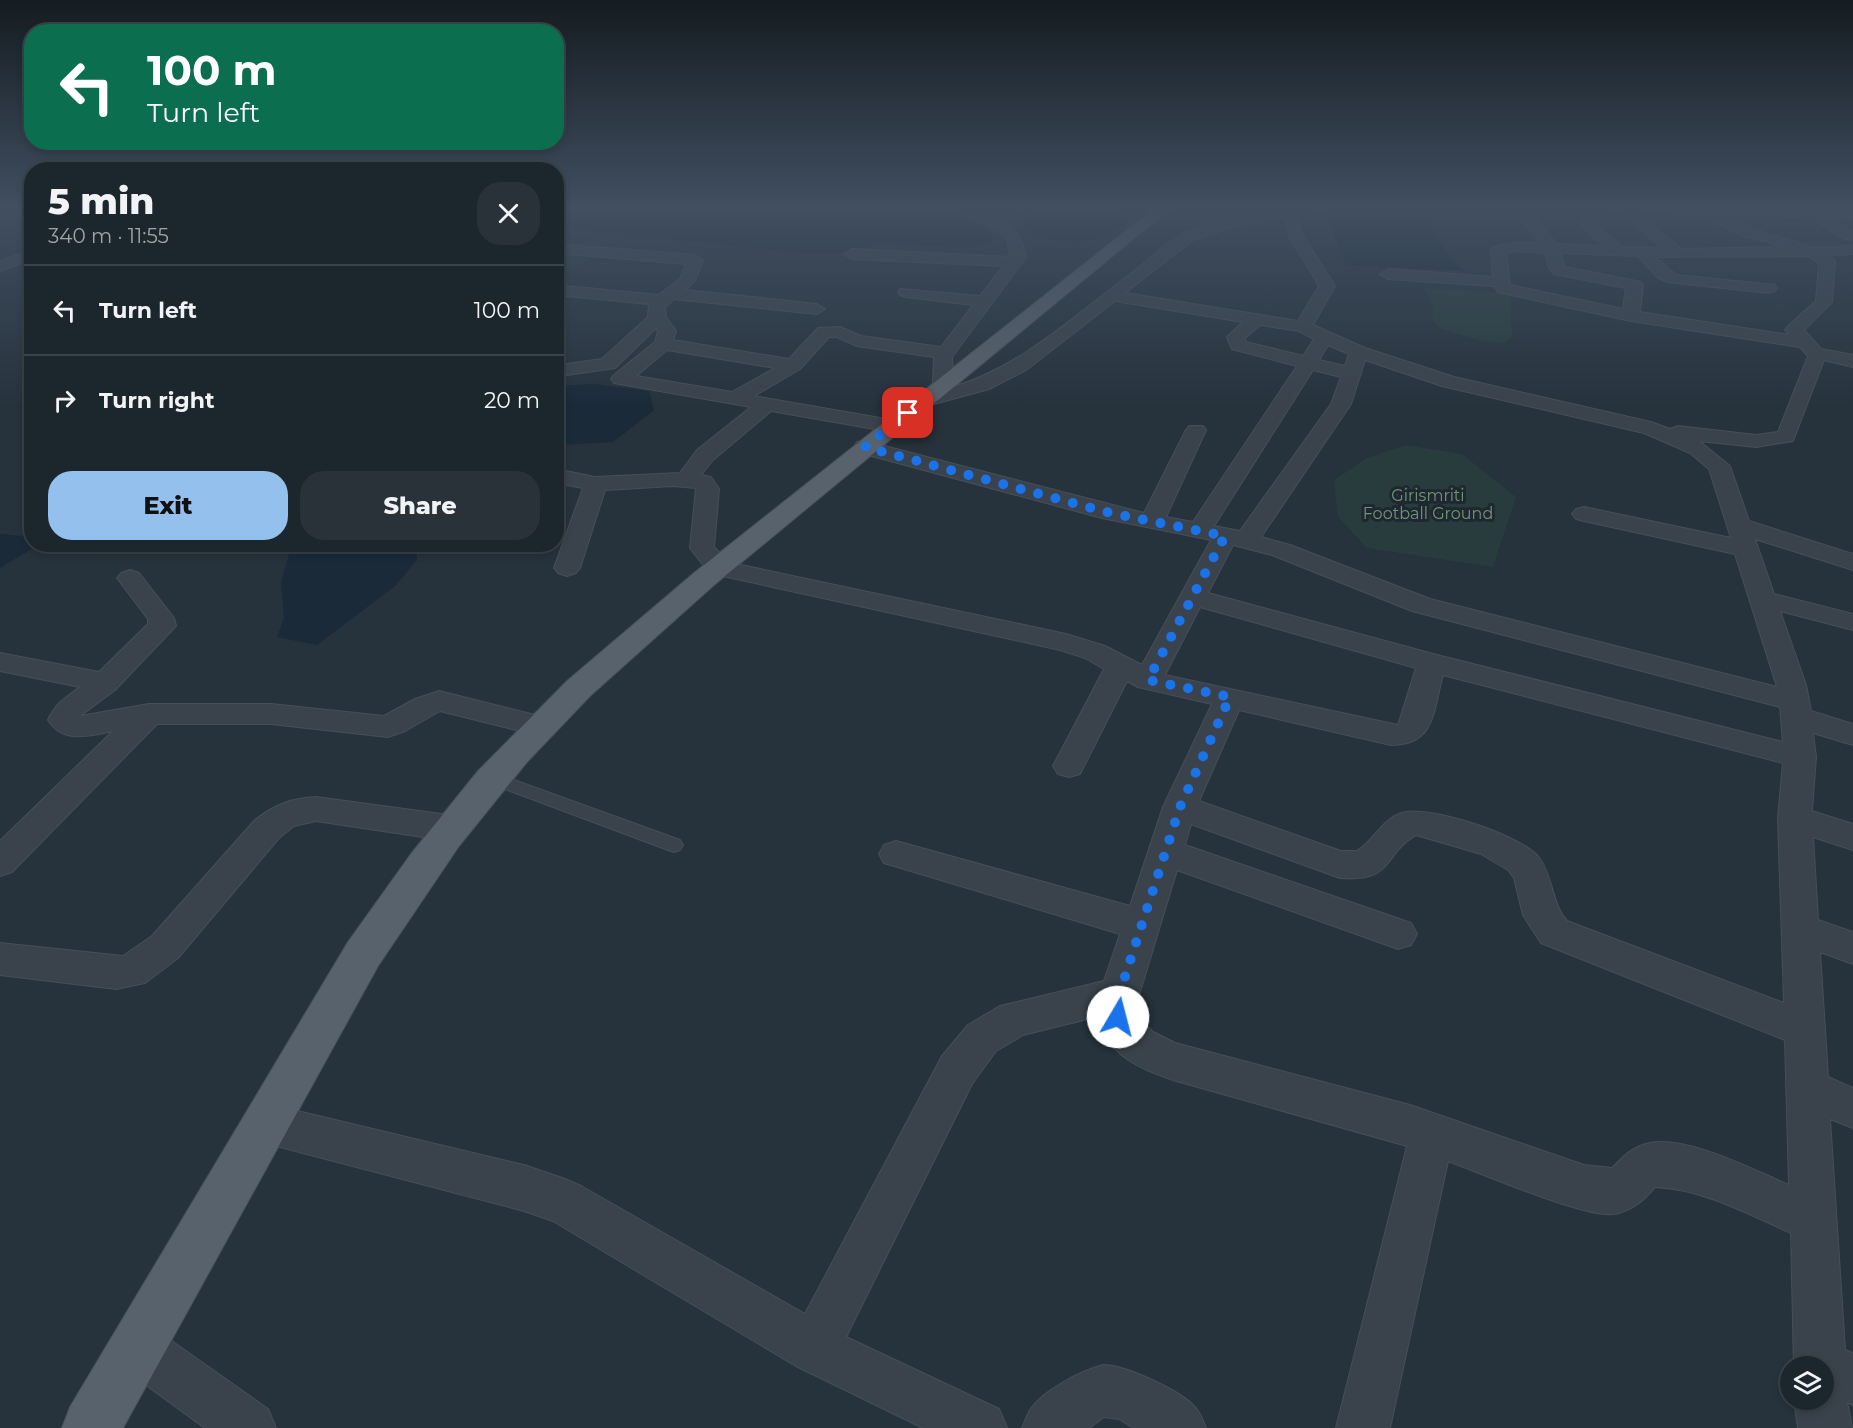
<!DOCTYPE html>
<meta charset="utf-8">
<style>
:root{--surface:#1c262d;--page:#293239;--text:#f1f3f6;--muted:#a0a5aa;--line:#3a4349;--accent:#94c0ee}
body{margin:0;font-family:Montserrat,sans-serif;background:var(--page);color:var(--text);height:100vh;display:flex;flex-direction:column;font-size:22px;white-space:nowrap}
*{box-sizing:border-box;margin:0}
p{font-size:20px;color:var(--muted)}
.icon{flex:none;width:33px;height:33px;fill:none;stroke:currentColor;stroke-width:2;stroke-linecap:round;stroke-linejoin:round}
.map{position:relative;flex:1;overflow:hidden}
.drawer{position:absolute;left:24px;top:162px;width:540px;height:390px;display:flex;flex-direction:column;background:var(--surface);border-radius:24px;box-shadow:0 3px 9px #0003,0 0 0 2px var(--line)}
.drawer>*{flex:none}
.top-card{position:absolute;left:24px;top:24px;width:540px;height:126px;border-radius:24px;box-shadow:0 3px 9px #0003,0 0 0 2px var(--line);background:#0b6e4f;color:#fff;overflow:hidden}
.tools{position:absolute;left:1780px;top:1356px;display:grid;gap:12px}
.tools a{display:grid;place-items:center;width:54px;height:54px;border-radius:50%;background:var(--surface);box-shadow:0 3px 9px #0003,0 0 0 2px var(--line);font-size:30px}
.pin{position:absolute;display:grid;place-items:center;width:51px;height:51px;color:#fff;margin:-26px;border-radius:12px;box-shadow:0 3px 9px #0006}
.me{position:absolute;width:66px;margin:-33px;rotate:8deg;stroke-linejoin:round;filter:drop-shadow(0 0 4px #0008)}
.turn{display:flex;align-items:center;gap:21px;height:126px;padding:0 24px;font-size:27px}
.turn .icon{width:78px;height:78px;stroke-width:2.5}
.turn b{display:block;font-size:42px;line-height:51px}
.round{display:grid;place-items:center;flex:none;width:63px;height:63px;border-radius:24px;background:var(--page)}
.summary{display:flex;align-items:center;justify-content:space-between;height:102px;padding:0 24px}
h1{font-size:36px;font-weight:800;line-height:45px}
.button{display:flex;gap:12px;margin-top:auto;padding:12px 24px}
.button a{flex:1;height:69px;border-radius:24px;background:var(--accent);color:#111;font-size:24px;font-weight:800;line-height:69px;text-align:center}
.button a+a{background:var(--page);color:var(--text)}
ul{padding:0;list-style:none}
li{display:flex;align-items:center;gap:18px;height:90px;padding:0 24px;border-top:2px solid var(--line)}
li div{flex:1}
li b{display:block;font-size:22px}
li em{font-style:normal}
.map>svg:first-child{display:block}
.green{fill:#283c3d}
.water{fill:#1a2a39}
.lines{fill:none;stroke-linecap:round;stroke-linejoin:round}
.lane-casing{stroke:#464f58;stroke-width:2}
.street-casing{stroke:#464f58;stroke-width:2}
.secondary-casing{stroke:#464f58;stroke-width:2}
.primary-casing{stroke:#464f58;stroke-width:2}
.lane{fill:#3a434c;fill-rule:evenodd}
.street{fill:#3a434c;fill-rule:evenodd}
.secondary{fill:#48535e;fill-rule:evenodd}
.primary{fill:#58626c;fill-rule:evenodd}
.route{stroke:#1a73e8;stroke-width:10;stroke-dasharray:0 18}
.labels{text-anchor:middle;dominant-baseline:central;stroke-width:6;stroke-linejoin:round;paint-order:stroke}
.far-park-label{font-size:16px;fill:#6f9674;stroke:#1f2831}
</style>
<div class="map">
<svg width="1853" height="1428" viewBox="0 0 1853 1428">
<rect width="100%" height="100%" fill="#26323c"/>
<path class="green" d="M557 248 603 251 557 279Z
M1424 288 1510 293 1512 336 1504 343 1482 341 1439 328 1432 319 1433 307Z
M1406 445 1462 454 1516 497 1493 567 1367 548 1338 517 1334 480 1367 458Z"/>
<path class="water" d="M557 207H925C948 213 980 216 994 238L990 243 969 247 876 244 833 254 803 253 557 228Z
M1062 212C1079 213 1114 207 1126 222 1104 247 1064 241 1033 238L1023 225 1026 217Z
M1368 217 1426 220 1455 263 1465 271 1346 265 1327 219Z
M594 384 649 391 654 410 613 442 557 445V386Z
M0 534 31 537 32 544 38 545 0 568Z
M302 545H416L417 560 395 586 317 645 277 637 284 618 281 582 290 551Z"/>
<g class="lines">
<g class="lane-casing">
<path id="lane" d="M492 772 680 840 683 845 680 850 674 852 668 850 486 782 484 778 486 774Z"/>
</g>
<g class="street-casing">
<path id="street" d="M943 207C979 207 1019 216 1026 257L952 357 953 384 950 388C1021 368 1079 312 1137 269 1152 257 1168 241 1185 233 1228 214 1280 207 1327 207L1325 210 1298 215 1303 236 1335 286 1313 325 1365 348 1454 377 1651 422 1670 429 1678 426 1756 435 1778 432 1808 356 1800 347 1631 321 1498 292 1494 286 1388 279 1380 274 1388 269 1493 277 1491 250 1493 247 1515 243H1540L1512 207H1526L1556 244 1603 246 1578 222 1585 218 1590 219 1621 246 1662 248 1617 207H1632L1681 249 1784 247 1742 235 1684 209 1698 207 1752 229 1813 247 1853 246V254L1828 255 1835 261 1832 302 1804 330 1821 349 1853 355V367L1824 360 1793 441 1756 447 1699 441 1730 466 1749 521 1853 554V570L1755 539 1774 594 1853 614V630L1780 611 1806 685 1811 711 1853 724V745L1813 733 1816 757 1812 811 1853 824V850L1813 837 1818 920 1853 932V964L1820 952 1828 1077 1853 1088V1128L1830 1119 1845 1350 1853 1353V1405L1847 1402 1852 1428H1798L1794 1400H1824V1366H1794L1791 1233C1748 1214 1703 1189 1655 1187 1644 1200 1632 1211 1614 1214 1584 1218 1481 1173 1448 1161L1390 1428H1336L1407 1146 1173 1080C1140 1068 1106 1056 1100 1016L1023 1035 996 1051 972 1084 846 1337 999 1409 1007 1428H923L796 1366 553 1221 524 1211 249 1139 242 1124 249 1109 264 1103 524 1165 565 1179 581 1186 805 1314 942 1056 968 1025 1000 1006 1104 981 1120 934 884 863 879 854 884 845 896 841 1130 906 1163 807 1212 704 1138 687 1127 681 1080 774 1069 777 1058 774 1053 766 1104 669 1085 658 1060 650 709 573 690 548 696 488 673 486 605 490 580 568 576 573 567 576 558 573 554 568 583 488 556 483V469L595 477 680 473 697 450 751 407 614 383 611 379 614 375 655 342 658 331 656 328 615 368 567 375 560 373 558 369 560 365 602 359 648 317 649 304 556 295V285L659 295 680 279 686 264 556 253V244L695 255 703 260 695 281 685 290 817 304 825 309 817 314 674 299 665 307 666 317 676 331 673 340 789 359 818 328 840 327 861 336 941 347 973 305 906 297 900 295 898 292 900 289 980 296 1003 266 852 259 844 254 852 249 1010 257 1007 238 998 230ZM1285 217 1289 236 1319 286 1298 321 1125 293 1193 240 1238 226ZM1515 251 1545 253 1549 268 1554 274 1626 288 1623 309 1510 285 1506 253ZM1560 253 1638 256 1657 277 1667 282 1769 293 1775 291 1777 288 1775 285 1676 275 1655 257 1808 256 1819 263 1816 301 1788 326 1785 330 1789 335 1640 312 1643 285 1641 282 1565 267ZM1115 301 1243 322 1227 337 1232 349 1297 366 1193 522 1166 517 1206 430 1203 426H1189L1186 430 1144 513 865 441 857 442 854 447 857 452 1102 518 1211 540 1142 665 1105 646 1066 634 727 562 714 547 719 489 711 477 701 475 713 460 771 411 892 432 899 430 902 426 899 422 892 420 754 396 800 369 829 337H837L857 346 934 357 933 384 943 390 916 397 913 401 916 405 923 407 989 389 1026 370ZM1260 325 1299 331 1314 339 1303 356 1246 342 1245 338ZM1328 345 1349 354 1345 366 1319 360ZM667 350 775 368 732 392 636 376ZM1365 360 1442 386 1644 433 1690 453 1709 469 1731 538 1584 507 1576 509 1572 514 1576 519 1584 521 1735 554 1777 687 1430 599 1290 545 1261 537 1351 404ZM1313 370 1341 377 1331 404 1240 531 1214 526ZM1233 545 1272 555 1412 611 1780 707 1783 742 1437 655 1208 593ZM1200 607 1416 668 1398 725 1165 675ZM1443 675 1783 763 1778 818 1784 1003 1567 921C1551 903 1554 879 1540 859 1525 836 1427 804 1401 813 1380 821 1375 840 1357 851H1341L1199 801 1239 710 1391 745C1436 745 1433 710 1443 675ZM1191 824 1340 878C1395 882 1382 855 1416 835L1481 854 1508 870 1514 878 1523 915 1541 943 1785 1040 1789 1185C1753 1170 1689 1136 1650 1143 1633 1146 1623 1157 1612 1168L1584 1165 1410 1105 1175 1043 1153 1032 1141 1020 1139 995 1177 870 1398 949 1411 945 1417 934 1411 923 1185 845Z
M0 208 32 210V218L0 216Z
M1812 209 1853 232V240L1845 239 1807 216 1805 213Z
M32 250V259L0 271V261Z
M130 570 139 573 174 618 176 626 115 690 80 716 149 704H271L384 716 415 699 439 691 551 719 555 726 551 733 540 736 440 711 405 731 388 737 271 724H157L12 872 0 876V841L113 731C90 736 63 744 48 720 55 704 66 697 80 687L0 671V653L99 672 148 624V619L117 578 121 573Z
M316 797 449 815 461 819 466 828 461 837 449 841 316 821 294 826 279 838 178 958 145 983 116 989 0 975V943L123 956 152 936 255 820C274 805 292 798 316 797Z
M138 1323 156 1330 268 1409 276 1428H205L120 1366 113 1348 120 1330Z
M1103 1365C1125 1365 1186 1392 1198 1411 1202 1416 1203 1423 1206 1428H1134L1119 1419 1104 1417 1089 1428H1022C1025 1422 1027 1415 1030 1410 1043 1390 1081 1371 1103 1365Z"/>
</g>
<g class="secondary-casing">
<path id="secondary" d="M1606 207 1853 209V219L1613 211Z"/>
</g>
<g class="primary-casing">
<path id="primary" d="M1156 207H1172L714 585 590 696 527 762 459 846 378 966 123 1428H62L70 1407 348 942 411 854 478 771 567 681 694 573Z"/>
</g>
<use href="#lane" class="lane"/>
<use href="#street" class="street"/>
<use href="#secondary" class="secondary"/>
<use href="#primary" class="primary"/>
</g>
<linearGradient id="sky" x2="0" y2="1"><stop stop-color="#151c21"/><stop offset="0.51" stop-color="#414f61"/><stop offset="1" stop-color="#414f61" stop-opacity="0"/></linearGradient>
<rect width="1853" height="407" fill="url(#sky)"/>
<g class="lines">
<path class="route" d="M908 413 865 447 1110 513 1225 536 1148 680 1230 697 1180 807 1119 995 1118 1017"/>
</g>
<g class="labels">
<g class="far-park-label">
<text x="1428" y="495">Girismriti<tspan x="1428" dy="18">Football Ground</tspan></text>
</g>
</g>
</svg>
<div class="tools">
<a><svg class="icon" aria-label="layers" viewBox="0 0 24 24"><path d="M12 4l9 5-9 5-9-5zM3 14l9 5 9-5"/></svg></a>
</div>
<div class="pin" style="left:908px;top:413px;background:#d93025"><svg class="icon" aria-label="arrive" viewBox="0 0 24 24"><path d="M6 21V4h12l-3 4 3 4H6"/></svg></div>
<svg class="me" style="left:1118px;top:1017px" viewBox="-20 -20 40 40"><circle r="19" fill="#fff"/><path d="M0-13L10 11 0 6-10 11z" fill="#1a73e8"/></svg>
<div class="top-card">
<div class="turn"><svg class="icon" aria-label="left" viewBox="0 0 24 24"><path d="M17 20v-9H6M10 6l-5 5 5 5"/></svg><div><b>100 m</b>Turn left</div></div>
</div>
<section class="drawer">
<div class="summary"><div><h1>5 min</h1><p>340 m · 11:55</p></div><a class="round"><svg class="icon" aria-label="close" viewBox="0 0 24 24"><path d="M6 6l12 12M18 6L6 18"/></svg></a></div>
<ul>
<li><svg class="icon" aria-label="left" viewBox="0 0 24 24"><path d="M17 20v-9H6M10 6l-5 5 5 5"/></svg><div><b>Turn left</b></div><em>100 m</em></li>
<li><svg class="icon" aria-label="right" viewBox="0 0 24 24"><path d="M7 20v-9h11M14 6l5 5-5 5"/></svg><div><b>Turn right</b></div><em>20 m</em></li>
</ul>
<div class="button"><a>Exit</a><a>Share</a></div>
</section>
</div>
